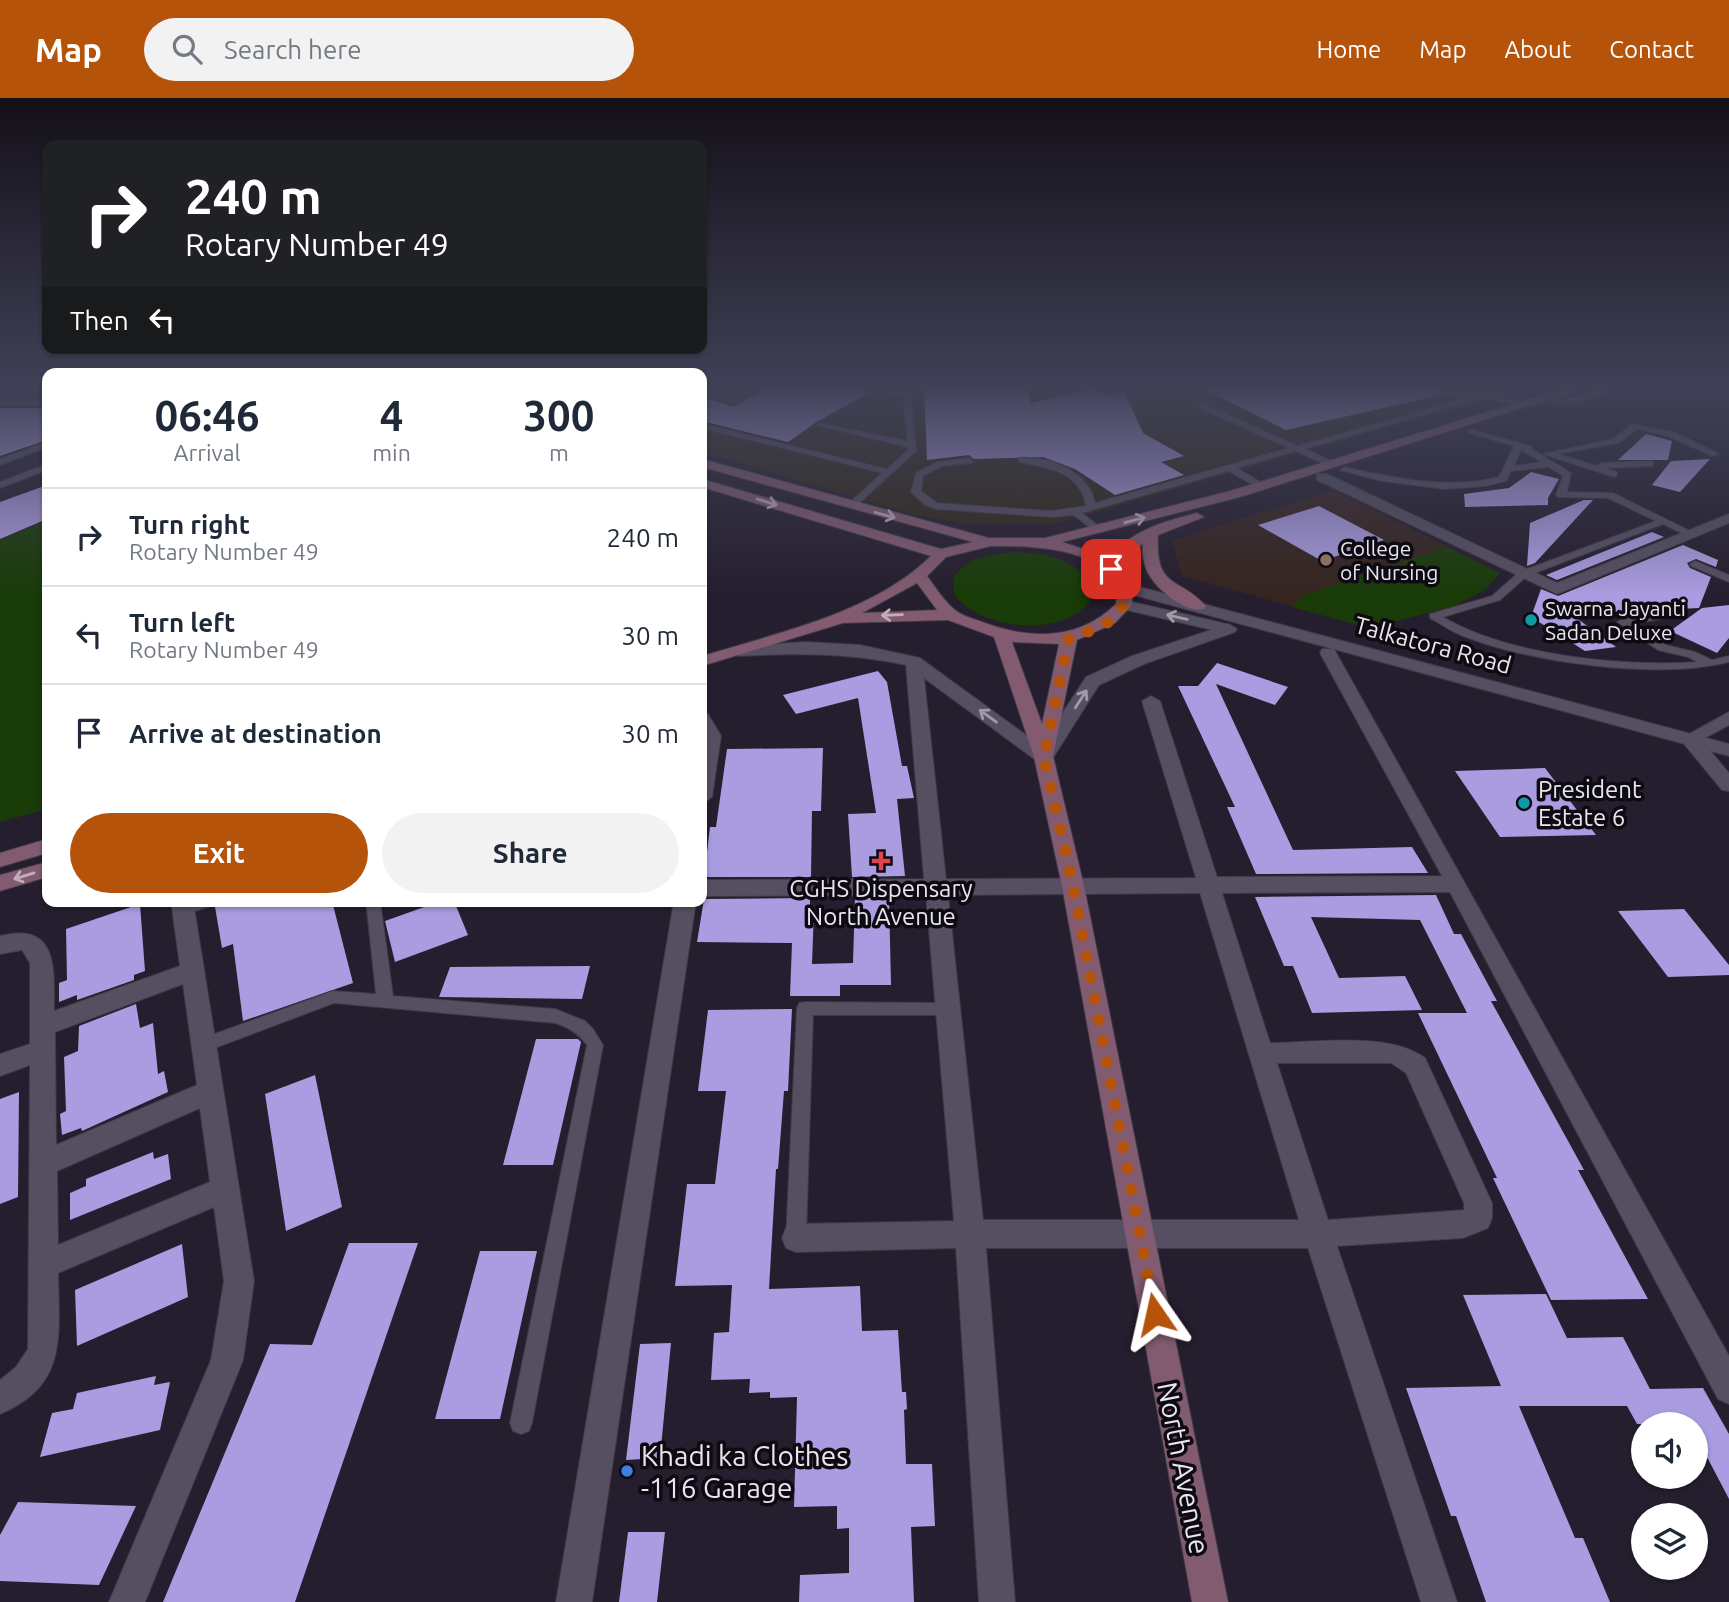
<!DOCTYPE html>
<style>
:root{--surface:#fff;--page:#f2f2f3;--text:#1f2937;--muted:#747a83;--line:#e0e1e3;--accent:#b45309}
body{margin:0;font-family:Ubuntu,sans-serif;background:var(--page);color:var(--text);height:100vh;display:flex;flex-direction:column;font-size:26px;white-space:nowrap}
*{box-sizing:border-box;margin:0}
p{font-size:23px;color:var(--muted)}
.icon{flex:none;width:38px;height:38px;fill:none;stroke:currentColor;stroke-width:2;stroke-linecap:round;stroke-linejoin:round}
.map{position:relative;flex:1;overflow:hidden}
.side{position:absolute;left:42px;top:270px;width:665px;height:539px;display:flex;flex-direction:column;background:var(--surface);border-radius:14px;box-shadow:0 2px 5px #0004}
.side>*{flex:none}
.hud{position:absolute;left:42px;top:42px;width:665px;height:214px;border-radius:14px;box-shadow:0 2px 5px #0004;background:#202124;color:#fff;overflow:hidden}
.fabs{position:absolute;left:1631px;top:1314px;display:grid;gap:14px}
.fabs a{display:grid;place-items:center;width:77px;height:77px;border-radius:50%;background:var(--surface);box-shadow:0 2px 5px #0004;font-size:35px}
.pin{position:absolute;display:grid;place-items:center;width:60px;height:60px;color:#fff;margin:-30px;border-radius:14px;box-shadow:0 4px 10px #0006}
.me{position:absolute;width:77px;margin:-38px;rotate:349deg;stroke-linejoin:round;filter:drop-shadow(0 0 5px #0008)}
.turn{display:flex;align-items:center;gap:24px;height:147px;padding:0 28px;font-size:32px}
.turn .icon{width:91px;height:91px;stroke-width:2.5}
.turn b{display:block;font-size:49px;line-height:60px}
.then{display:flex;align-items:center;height:66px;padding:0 28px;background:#0003;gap:14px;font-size:26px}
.eta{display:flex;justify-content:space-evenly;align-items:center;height:119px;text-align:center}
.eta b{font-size:42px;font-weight:700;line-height:49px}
.primary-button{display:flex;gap:14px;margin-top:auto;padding:14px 28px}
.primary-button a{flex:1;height:80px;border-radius:42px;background:var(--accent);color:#fff;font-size:28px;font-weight:700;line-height:80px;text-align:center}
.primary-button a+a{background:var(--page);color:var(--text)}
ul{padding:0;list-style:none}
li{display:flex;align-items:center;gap:21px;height:98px;padding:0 28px;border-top:2px solid var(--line)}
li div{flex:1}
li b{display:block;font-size:26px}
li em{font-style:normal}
header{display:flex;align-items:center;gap:42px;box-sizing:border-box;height:98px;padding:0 35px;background:var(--accent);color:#fff}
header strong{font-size:33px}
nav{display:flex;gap:38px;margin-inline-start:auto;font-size:24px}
.search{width:490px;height:63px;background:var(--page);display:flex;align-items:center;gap:18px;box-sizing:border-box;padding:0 24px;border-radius:38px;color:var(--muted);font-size:26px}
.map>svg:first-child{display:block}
.education{fill:#36241f}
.medical{fill:#302818}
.green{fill:#193b08}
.building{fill:#a99ce0}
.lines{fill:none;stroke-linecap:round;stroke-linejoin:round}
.service-casing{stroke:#3e3946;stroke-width:2}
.minor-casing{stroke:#3e3946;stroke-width:2}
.tertiary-casing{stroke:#3e3946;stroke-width:2}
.secondary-casing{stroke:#3e3946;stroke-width:2}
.service{fill:#564f61;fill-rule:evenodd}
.minor{fill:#564f61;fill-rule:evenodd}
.tertiary{fill:#564f61;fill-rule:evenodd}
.secondary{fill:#825b70;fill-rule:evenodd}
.oneway{stroke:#c0aebd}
.oneway2{stroke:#a09aa8}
.route{stroke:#b45309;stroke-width:12;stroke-dasharray:0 21.6}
.education-dot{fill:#8d6e63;stroke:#0d0a11;stroke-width:2.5}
.culture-dot{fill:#0f9aa8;stroke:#0d0a11;stroke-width:2.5}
.health-dot{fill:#e0444e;stroke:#0d0a11;stroke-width:2.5}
.shop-dot{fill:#3f7fe0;stroke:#0d0a11;stroke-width:2.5}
.labels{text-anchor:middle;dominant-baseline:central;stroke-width:7;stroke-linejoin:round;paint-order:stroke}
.far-poi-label{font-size:21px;fill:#e9e5f0;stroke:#0d0a11;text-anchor:start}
.street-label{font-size:24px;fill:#e9e5f0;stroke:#0d0a11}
.poi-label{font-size:24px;fill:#e9e5f0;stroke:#0d0a11;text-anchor:start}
.near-poi-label{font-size:28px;fill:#e9e5f0;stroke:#0d0a11;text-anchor:start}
.near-street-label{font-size:28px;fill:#e9e5f0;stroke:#0d0a11}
</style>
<header>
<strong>Map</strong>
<div class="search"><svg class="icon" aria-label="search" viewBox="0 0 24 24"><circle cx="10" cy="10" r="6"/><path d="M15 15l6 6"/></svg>Search here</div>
<nav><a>Home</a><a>Map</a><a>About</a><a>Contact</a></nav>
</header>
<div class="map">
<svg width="1729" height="1504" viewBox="0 0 1729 1504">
<rect width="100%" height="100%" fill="#251e2e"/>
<path class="education" d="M1333 392 1500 475 1485 492 1454 508 1397 523 1358 527 1182 478 1172 443Z"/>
<path class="medical" d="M702 287H1537L1059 425 968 426 918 418 702 354Z"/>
<path class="green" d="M47 423V711L0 724V441Z
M1448 449 1500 475 1485 492 1454 508 1397 523 1358 527 1292 509 1304 497Z
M1003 455C1033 453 1075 457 1091 487L1090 503C1063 541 979 532 954 496V477L972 462Z"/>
<path class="building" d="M771 287H842L870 294 815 325 788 344 702 323V299L734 309Z
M924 287H1026L1031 305 1094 290 1108 298 1124 293 1143 335 1184 358 1161 364 1184 377 1115 397 1075 371 1043 359 974 361 969 357 927 362Z
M1196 287H1431L1445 296 1286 332Z
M0 310H47V342L0 358Z
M1646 336 1672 343 1668 362H1618Z
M1710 361 1680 394 1652 387 1671 363Z
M1531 374 1559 381 1548 400V407L1465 409 1464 396 1509 390Z
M47 387V421L0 441V404Z
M1584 402H1593L1535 465 1527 468 1530 425Z
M1319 408 1384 442 1322 463 1258 427Z
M1652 434 1664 439 1557 482 1546 477Z
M1683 447 1718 462 1716 469 1696 461 1687 465 1690 470 1711 479 1699 510 1571 516 1616 549 1585 553 1531 519 1541 491 1558 498Z
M1729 507V540L1717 555 1670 533 1702 510Z
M1217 565 1288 589 1275 607 1216 586 1293 752 1412 749 1428 775 1256 776 1227 709H1235L1178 588H1198Z
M878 573 887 584 902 668H907L914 700 897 701 905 778 852 779 848 716 876 715 858 600 796 616 783 597Z
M823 650 821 713H812L811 779H704L710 729H716L727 651Z
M1545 670 1596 737 1500 739 1455 673Z
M1436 797 1454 836H1461L1497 903H1491L1584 1072H1578L1648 1201 1551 1202 1493 1080H1497L1418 915H1467L1420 822 1311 819 1339 880 1405 878 1422 912 1312 915 1293 868H1284L1255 799Z
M810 800V811H814L812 866 853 865 855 800H889L891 887H840V898H790L792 845 697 844 704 801Z
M227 803H332L353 885 243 923 233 846 222 850 215 809Z
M441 803H454L468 837 395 864 385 823Z
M140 806 145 873 134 877V882L77 902V897L59 904V885L67 882 66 831Z
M1684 811 1729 867V877L1668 879 1618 813Z
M590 868 582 901 439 899 450 869Z
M136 906 140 930 153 925 158 976 164 973 168 994 82 1033 81 1030 62 1037 60 1016 66 1013 64 959 78 953 79 928Z
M792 911 788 993H784L778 1071H776L769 1191 860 1188 862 1233 898 1232 902 1294H906L907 1311 904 1312 906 1366H932L935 1428 911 1429 914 1504H799L800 1477 849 1475V1430L837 1431V1408L794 1409 797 1299 770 1300V1294L749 1295 750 1281 711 1282 714 1235 729 1234 732 1187 675 1188 687 1086H715L726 993H698L708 912Z
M536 941H578L581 944 553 1067H503Z
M315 977 342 1109 286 1133 265 996Z
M19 994 18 1099 0 1106V1001Z
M153 1054 154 1061 168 1056 171 1081 70 1122V1095L86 1088V1081Z
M349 1145H418L295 1504H163L270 1246 312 1247Z
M182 1146 188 1199 77 1248 75 1192Z
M480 1153H537L500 1321H435Z
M1546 1196 1567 1240 1623 1239 1650 1291 1703 1290 1729 1336V1401L1696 1338V1326H1637L1627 1308H1519L1575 1440H1583L1610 1504H1486L1456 1418H1451L1406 1290 1501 1288 1463 1197Z
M671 1245 660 1360 626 1362 640 1246Z
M156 1278 154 1287 170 1284 160 1332 40 1359 52 1315 73 1311 77 1295Z
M18 1404 136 1408 99 1487 0 1483V1437Z
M628 1434H665L657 1504H619Z"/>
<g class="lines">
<g class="service-casing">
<path id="service" d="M857 287H873L903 294 902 287H910L916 353 854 410 846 408 882 375 702 330V326L887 371 908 352 907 349 816 327 820 325 907 343 903 298Z
M1433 287C1450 287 1464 300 1480 296L1468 290 1472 288 1488 293 1511 287H1528L1569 304 1562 306 1520 290 1495 296 1522 306V310L1487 299 1305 351 1334 364V368H1328L1296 353 1237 370 1264 386V390H1258L1229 373 1082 415 1101 430V434L1098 435 1073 417 1051 419 936 411 925 407 911 394 916 375 937 364 969 360 973 363 972 365 942 368 923 378 921 393 937 405 1051 413 1086 408C1080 373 1048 370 1019 364V360C1049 358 1089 373 1095 405L1289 350 1199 310V306H1205L1297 348 1463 301Z
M0 303H47V307H0Z
M1632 326 1674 334 1719 356 1712 358 1668 338 1637 331 1619 345 1558 356 1597 368 1601 365 1650 363 1653 364V368L1605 370 1617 374V378L1614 379 1543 356 1613 341Z
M1469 331 1531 348 1532 351 1571 375 1567 394 1613 395 1696 436 1688 438 1663 426 1527 478 1500 502 1443 519C1510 558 1622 569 1698 564L1688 559 1658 552 1617 524 1622 521 1679 512 1684 515 1683 517 1632 526 1666 547 1695 554 1712 562 1729 558V564C1658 582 1532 565 1463 538 1452 534 1441 526 1430 520V516L1492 498 1519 474 1656 423 1608 400 1558 399 1556 397 1563 378 1549 369 1511 373 1506 383 1485 388 1445 391 1382 383 1340 372 1344 369C1395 380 1448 392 1499 379L1514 348 1469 335ZM1521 352 1541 364 1514 368Z
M47 344V349L0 367V361Z
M47 366V372L0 390V384Z
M1695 463 1729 477V484L1691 468 1690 466Z
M192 803H216L214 807 183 817 178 816 176 812 178 808Z
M366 803H380L393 898 555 911 585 923 593 931 603 947 532 1325 529 1333 521 1336 513 1333 510 1325 587 947C578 935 568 929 555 925L334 905 204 954 198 952 196 947 198 942 333 893 376 896Z
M805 904 948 905 954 906 956 911 954 916 948 917H813L806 1140 803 1147 796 1149 789 1147 786 1140 797 910 799 905Z"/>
</g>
<g class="minor-casing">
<path id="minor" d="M1317 376H1327L1557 485 1729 416V425L1557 496 1317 382Z
M1229 526 1237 531 1235 534 1144 566 1099 587 1051 663H1037L924 580 946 781 1196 780 1142 603 1151 598 1160 603 1217 779 1442 778 1320 555 1322 551H1334L1729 1258V1306L1718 1301 1450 794 1222 795 1270 945C1316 945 1388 933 1425 960L1492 1105V1120L1488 1130 1463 1140 1337 1148 1457 1504H1421L1308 1150H986L1015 1504H979L956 1150 796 1154 786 1150 782 1140 786 1130 796 1126 954 1123 926 797 702 798V782L924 781 906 567C849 555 796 555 738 558L730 553 738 548 806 544 860 547 920 560 1041 648 1086 579 1132 558ZM1200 795 1299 1122H983L948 797ZM1277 965H1391L1406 975 1464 1105V1112L1328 1122Z
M702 614 708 616 721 638 712 699 702 706Z
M1729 614V627L1701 642 1729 675V693L1722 692 1680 641Z
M171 803H193L254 1183 243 1262 145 1504H109L211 1262 224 1183 214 1109 58 1175C59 1238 68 1288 0 1316V1282L16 1269 28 1251 30 967 0 978V956L30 946V865L22 852 0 856V838C59 823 54 872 54 913L180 868ZM183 886 197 987 56 1047 55 934ZM200 1010 210 1084 58 1147 57 1073Z
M674 803H696L592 1504H556Z"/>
</g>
<g class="tertiary-casing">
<path id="tertiary" d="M1125 485 1729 646V658L1119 493V487Z
M1124 502 1227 526 1229 529 1221 534 1118 510 1116 507Z"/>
</g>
<g class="secondary-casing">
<path id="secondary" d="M1576 287H1595L1240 399 1062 444 1099 456 1109 462C1128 433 1165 423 1197 415L1204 419 1158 437C1155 492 1179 478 1206 508L1204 511C1185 516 1154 489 1147 473 1143 464 1142 454 1143 445L1119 471 1133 490 1132 507 1115 525 1077 542 1053 658 1084 788 1228 1504H1192L1062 788 1034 659 994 539 948 522 843 525 702 568V558C777 535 873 515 931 458L702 389V381L941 451 973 444 702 369V361L989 440H1045L1230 393ZM991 448C1031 448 1120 448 1116 506 1079 542 1032 542 985 525 975 521 964 519 955 512 944 503 936 490 927 478L946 459ZM917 485 937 512 862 515ZM1012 544 1059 546 1042 626Z
M1607 287H1626L1575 305 1569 301Z
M47 741V755L0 769V755Z
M47 764V779L0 793V777Z"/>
</g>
<use href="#service" class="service"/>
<use href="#minor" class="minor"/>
<use href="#tertiary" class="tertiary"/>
<use href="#secondary" class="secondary"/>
</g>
<defs><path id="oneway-shaft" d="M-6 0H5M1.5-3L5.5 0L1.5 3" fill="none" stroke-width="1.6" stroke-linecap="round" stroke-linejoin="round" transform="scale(1.75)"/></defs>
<g class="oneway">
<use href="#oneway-shaft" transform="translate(767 404) rotate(17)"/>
<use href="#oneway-shaft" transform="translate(885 417) rotate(15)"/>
<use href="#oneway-shaft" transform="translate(1135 422) rotate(-15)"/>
<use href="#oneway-shaft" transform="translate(892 517) rotate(178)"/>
<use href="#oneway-shaft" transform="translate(24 778) rotate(163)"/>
</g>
<g class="oneway2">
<use href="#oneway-shaft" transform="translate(1177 519) rotate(-167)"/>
<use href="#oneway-shaft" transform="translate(1081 601) rotate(-57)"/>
<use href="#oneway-shaft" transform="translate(988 618) rotate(-144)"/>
</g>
<linearGradient id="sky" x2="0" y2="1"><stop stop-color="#141019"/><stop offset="0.58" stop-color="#404157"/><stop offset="1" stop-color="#404157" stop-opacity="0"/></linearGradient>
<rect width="1729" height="498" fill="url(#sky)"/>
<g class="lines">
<path class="route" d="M1111 471 1125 490 1124 507 1104 528 1069 540 1044 659 1073 788 1155 1216"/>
</g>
<circle class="education-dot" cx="1326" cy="462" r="7"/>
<g class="culture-dot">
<circle cx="1531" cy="522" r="7"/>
<circle cx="1524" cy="705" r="7"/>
</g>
<path class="health-dot" d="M877.5 752.5h7v7h7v7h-7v7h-7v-7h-7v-7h7z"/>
<circle class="shop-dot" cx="627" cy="1373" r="7"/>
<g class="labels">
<g class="far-poi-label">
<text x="1340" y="450">College<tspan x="1340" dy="24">of Nursing</tspan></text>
<text x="1545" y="510">Swarna Jayanti<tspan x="1545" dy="24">Sadan Deluxe</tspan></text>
</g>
<g class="street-label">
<text transform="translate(1433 547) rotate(15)">Talkatora Road</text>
</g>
<g class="poi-label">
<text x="1538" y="691">President<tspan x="1538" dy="28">Estate 6</tspan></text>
<text x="881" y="790" text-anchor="middle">CGHS Dispensary<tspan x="881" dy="28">North Avenue</tspan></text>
</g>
<g class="near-poi-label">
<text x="641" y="1357">Khadi ka Clothes<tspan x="641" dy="32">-116 Garage</tspan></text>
</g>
<g class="near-street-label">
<text transform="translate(1184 1370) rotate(79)">North Avenue</text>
</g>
</g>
</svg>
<div class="fabs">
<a><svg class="icon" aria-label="sound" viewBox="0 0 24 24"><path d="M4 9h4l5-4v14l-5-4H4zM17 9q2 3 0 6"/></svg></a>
<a><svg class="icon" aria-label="layers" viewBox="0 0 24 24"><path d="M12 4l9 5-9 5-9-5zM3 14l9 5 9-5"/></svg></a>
</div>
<div class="pin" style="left:1111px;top:471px;background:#d93025"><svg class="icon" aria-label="arrive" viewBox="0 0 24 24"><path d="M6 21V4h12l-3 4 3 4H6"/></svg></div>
<svg class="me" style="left:1155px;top:1216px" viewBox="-20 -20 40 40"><path d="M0-17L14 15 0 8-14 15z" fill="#b45309" stroke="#fff" stroke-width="4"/></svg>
<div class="hud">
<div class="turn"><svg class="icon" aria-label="right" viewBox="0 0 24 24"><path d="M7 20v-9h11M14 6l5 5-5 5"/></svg><div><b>240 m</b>Rotary Number 49</div></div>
<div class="then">Then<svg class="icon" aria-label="left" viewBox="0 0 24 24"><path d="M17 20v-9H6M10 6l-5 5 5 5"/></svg></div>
</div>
<section class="side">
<div class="eta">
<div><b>06:46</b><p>Arrival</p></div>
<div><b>4</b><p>min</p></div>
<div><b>300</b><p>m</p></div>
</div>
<ul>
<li><svg class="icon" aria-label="right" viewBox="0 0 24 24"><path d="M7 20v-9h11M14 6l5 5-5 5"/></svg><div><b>Turn right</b><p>Rotary Number 49</p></div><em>240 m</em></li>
<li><svg class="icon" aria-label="left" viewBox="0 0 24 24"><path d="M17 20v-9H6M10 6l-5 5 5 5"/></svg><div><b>Turn left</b><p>Rotary Number 49</p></div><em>30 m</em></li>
<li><svg class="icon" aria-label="arrive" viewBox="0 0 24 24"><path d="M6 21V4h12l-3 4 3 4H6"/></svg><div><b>Arrive at destination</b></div><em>30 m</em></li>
</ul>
<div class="primary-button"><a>Exit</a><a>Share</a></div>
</section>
</div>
